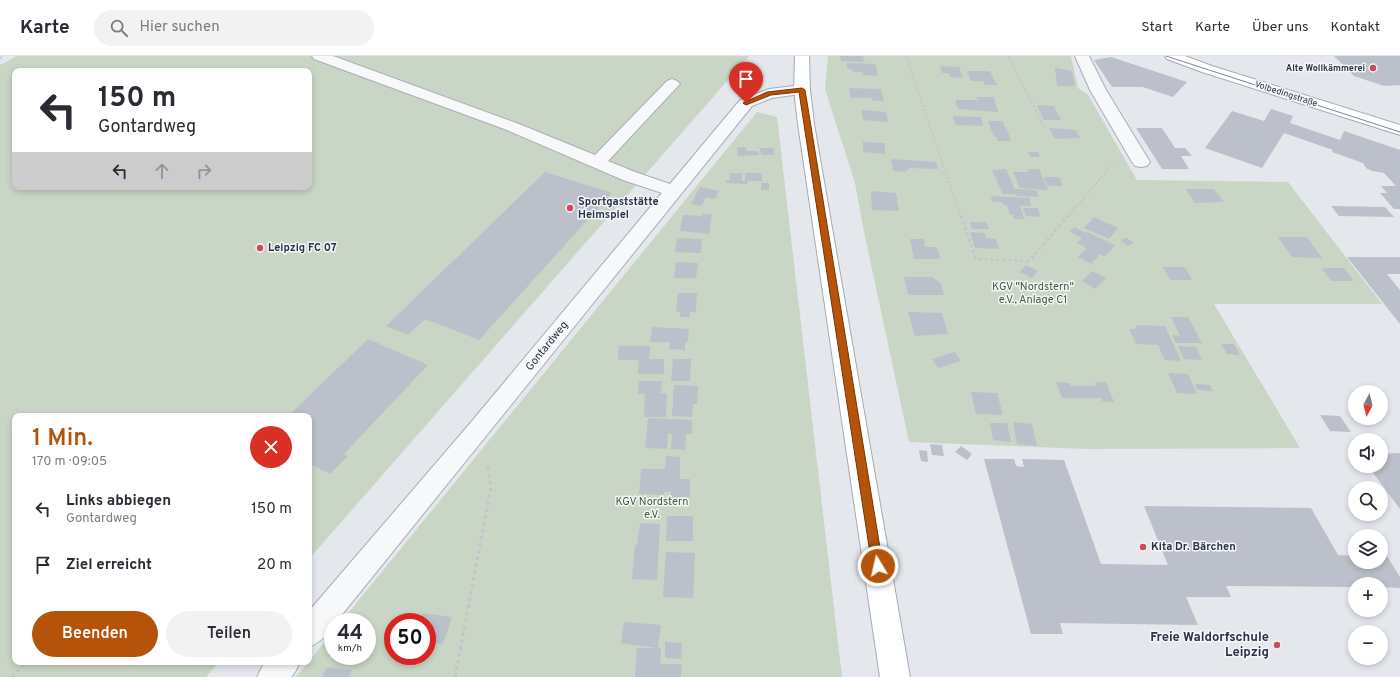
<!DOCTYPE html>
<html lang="de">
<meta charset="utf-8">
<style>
:root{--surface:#fff;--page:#f2f2f3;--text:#2b2b33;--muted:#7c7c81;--line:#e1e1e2;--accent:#b45309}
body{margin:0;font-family:Overpass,sans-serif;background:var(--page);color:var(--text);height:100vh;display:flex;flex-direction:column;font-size:15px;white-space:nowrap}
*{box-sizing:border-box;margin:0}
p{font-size:13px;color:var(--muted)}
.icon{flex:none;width:22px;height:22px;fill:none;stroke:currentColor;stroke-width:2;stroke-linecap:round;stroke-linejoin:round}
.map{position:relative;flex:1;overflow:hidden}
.sheet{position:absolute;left:12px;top:357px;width:300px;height:252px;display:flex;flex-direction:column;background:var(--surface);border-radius:8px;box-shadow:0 2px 6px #0003}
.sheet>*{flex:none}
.hud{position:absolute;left:12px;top:12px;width:300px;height:122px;border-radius:8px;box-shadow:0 2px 6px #0003;background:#fff;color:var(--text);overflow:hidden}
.needle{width:26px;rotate:187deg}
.fabs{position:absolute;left:1348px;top:329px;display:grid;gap:8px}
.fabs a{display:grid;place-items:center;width:40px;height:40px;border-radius:50%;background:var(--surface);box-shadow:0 2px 6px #0003;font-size:20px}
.speed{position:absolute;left:324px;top:557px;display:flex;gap:8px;font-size:20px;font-weight:700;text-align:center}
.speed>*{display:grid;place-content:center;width:52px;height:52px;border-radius:50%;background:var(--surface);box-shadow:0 2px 6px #0003;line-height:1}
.speed small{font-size:10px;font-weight:400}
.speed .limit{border:6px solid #d22;background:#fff;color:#111}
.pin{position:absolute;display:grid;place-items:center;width:34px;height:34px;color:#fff;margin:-41px -17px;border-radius:50% 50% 50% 0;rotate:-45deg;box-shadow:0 0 4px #0007}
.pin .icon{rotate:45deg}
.me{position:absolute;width:44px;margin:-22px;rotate:351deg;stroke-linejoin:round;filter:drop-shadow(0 0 3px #0008)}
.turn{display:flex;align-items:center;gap:14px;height:84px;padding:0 20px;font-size:18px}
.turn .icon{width:52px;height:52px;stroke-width:2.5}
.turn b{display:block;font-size:28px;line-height:34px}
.lanes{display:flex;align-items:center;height:38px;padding:0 20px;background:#0003;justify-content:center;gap:20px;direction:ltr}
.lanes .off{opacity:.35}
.round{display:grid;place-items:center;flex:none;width:42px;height:42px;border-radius:21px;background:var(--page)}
.overview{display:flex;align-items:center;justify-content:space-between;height:68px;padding:0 20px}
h1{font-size:24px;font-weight:600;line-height:30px;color:var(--accent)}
.cta{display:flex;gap:8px;margin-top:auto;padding:8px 20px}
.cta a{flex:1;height:46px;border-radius:24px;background:var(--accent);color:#fff;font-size:16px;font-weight:600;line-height:46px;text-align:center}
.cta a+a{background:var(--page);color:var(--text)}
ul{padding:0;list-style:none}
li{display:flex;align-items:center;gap:12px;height:56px;padding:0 20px}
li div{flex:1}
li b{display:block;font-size:15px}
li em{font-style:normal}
header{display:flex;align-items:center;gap:24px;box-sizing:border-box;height:56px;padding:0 20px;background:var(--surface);border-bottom:1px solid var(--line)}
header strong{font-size:19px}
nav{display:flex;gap:22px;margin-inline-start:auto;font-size:14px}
.search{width:280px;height:36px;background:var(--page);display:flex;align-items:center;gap:10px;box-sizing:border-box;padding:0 14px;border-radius:22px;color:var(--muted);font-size:15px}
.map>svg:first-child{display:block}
.green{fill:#c9d6c5;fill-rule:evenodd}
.building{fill:#bbc0ca}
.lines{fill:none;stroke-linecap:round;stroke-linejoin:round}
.minor-casing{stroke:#a9aeb7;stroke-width:2}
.major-casing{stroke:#a3abb8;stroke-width:2}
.path-far2{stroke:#c2c5cb;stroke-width:2;stroke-dasharray:2 2;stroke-linecap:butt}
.path-far1{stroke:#c2c5cb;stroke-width:2.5;stroke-dasharray:3 3;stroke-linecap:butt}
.path{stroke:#c2c5cb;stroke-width:3;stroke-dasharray:3.5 3.5;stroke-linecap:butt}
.minor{fill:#f7f8fa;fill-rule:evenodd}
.major{fill:#fff;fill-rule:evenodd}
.tram{stroke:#7d8696;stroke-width:1}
.route{fill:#b45309;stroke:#753606}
.poi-dot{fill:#d1495b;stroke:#f4f6f9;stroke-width:1.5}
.labels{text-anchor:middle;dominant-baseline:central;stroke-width:3;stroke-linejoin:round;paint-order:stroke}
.far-poi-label{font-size:9px;font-weight:bold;fill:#2b3445;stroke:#f4f6f9;text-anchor:end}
.far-street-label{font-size:9px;fill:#2b3445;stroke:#f4f6f9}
.poi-label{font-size:11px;font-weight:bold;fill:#2b3445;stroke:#f4f6f9;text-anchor:start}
.park-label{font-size:11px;fill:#3f6138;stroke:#f4f6f9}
.street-label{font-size:11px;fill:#2b3445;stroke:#f4f6f9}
.near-poi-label{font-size:13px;font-weight:bold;fill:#2b3445;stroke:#f4f6f9;text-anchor:end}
</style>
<header>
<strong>Karte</strong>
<div class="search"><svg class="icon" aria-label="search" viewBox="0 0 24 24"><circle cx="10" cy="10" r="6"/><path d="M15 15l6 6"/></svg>Hier suchen</div>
<nav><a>Start</a><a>Karte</a><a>Über uns</a><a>Kontakt</a></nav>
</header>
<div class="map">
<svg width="1400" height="621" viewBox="0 0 1400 621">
<rect width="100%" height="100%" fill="#e4e7ec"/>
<path class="green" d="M17 0H749L309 503V360H15V606H219L206 621H0V9ZM15 15H309V131H15Z
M828 0H1071L1078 32 1088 39 1137 124 1288 126 1382 248H1214L1300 392 1087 393 909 386 863 171 855 127 825 33Z
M757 56 777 61 842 621H296L333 576V600H367V566H341ZM393 566H427V600H393Z"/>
<path class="building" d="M840 0H863L864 6 841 5Z
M1334 0H1400V29L1384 30 1354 20Z
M1111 1 1187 26 1173 41 1143 31H1112L1094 4Z
M847 7 876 8 878 20 863 19V16H853L852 13H847Z
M940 10 959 11 963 22 950 21 949 17H942Z
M1055 12 1072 15 1075 30H1057Z
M967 15H990L997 29H985L983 25H971Z
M849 32 881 33 884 45H873L872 42H851Z
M976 41H994L998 56 958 53 955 44H978Z
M1037 49 1054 50 1061 64H1044Z
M1271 53 1293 60 1290 67 1340 84 1344 75 1400 94V153H1394L1380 137H1387L1381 130H1396L1384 117 1372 115 1366 112 1363 107 1332 96 1333 94 1284 77 1262 112 1205 92 1232 55 1264 65Z
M861 54 886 56 888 66 863 64Z
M953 60 981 61 983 70 956 69Z
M988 65H1003L1005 71H1006L1011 85H998L997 81H994Z
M1049 72 1076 74 1080 82 1055 83Z
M1136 72H1162L1175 92H1185L1192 100H1181L1189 113H1162Z
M863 86 885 87V98L863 96Z
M737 91H746V95H758L759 99 738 100Z
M760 92H774V99H761Z
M1028 96H1038L1040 101H1030Z
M891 103 936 106 938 113 908 112 909 114H906V116L893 115Z
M1006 113 1017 138H1003L992 114Z
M1028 113H1039L1048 134 1020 132 1013 116H1029Z
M545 116 612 137 479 284 425 263 408 279 386 270Z
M730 117H742V125H745V117H762V125H747V128L726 127V124H730Z
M1044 121H1059L1063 130H1047Z
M761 127H769V134H761Z
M700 131 719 135 715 143 706 141 702 150 691 148Z
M1015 133 1036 134 1039 141 1017 140Z
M1186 133H1214L1224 146 1195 147Z
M871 135 896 137 899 155 872 154Z
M991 140 1029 142 1031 150H1020L1024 163H1014L1013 159H1010L1007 150 1003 149 1002 146H992Z
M1331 150 1385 151 1394 161 1339 160Z
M1023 152H1037L1041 161 1026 160Z
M703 158H712L709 178 680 175 683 159 702 160Z
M1094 161 1118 172 1109 183 1084 172Z
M970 166H986L989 173H972Z
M1074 171 1086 177 1087 176 1115 189 1105 201 1100 198 1091 208 1078 201 1087 192 1077 187 1082 182 1070 176Z
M970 176 984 177 986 182 996 183 999 193 975 192Z
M1278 181H1307L1322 202 1292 201Z
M677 182 702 183 701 197 675 196Z
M1126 182 1134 187 1128 190 1120 184Z
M910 183H924L925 191H937L940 203H914Z
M1347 201H1400V218H1387L1400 234V268Z
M676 206 698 207 696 222H674Z
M1026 209 1038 215 1032 222 1020 216Z
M1163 211H1185L1192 224H1170Z
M1322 212H1344L1354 225H1331Z
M1092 215 1106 222 1095 233 1082 225Z
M904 221H932L941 228 944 239H908Z
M678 237H697L696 256H690V261H680V256H676Z
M908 256 942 257 948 278 915 280Z
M1171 261H1188L1202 287H1176L1172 279 1180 280Z
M1136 269 1165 270 1181 305 1165 304 1158 289 1136 288 1129 273H1137Z
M652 271 689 273 688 286H685V294L669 293 670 286H650Z
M368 283 428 309 344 398 348 400 330 418 309 408V360H288Z
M1221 288H1234L1240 299 1227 298Z
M619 290H650L649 303H664V318H638L639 304H618Z
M1178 290 1196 291 1202 304 1184 303Z
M955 296 961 305 938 312 932 303Z
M673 303H691L690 325H671Z
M1168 317 1188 318 1197 338 1177 337Z
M639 325H662L661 337 667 338 666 361H644L645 338H638Z
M1056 326 1070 327 1071 330H1096L1095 326H1106L1114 346 1102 345 1101 342H1062Z
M1195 328 1210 329 1213 335 1198 334Z
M674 329 698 330 697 348H693L692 361 672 360Z
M971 336 997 337 1003 359 976 358Z
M1320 359 1340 360 1351 376 1330 375Z
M648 362 692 364V378H686L685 394 671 393 672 378H668L667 393 645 392Z
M1013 366 1032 368 1037 390 1017 388Z
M990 367H1007L1011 386 993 384Z
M930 388 942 389 944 400 932 399Z
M961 390 972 398 967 404 955 396Z
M919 394 927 395 928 406 921 405Z
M1400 397V453L1368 410H1381V398Z
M666 400 680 401V423H690V441H671V436H664V439L639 438 641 413H665Z
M984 403H1014L1016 410 1024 411 1022 403 1064 404 1101 508 1168 509 1144 450 1311 452 1338 499 1355 500V506H1381V500H1387L1400 521V532L1381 531V528H1355V531L1226 530 1231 541H1186L1198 569 1060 567 1063 578H1031Z
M667 460H693V485H666Z
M640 467 660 468 657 524 632 523 635 489H637Z
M666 496 695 497 693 542 663 541Z
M423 557 452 561 443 588 427 586V566H419Z
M624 566 661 569 658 592H661L660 608H682L681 621H635L637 592H656L621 587Z
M665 586 682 587 681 603 665 602Z
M327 611 352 614 349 621H322Z"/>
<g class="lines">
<g class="minor-casing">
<path id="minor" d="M312 0H333L519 68 595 99 667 25 672 23 677 25 680 28 677 31 608 105 635 116 670 128 740 44 769 33 802 29 807 31 810 34 807 37 772 42 752 50 336 566H333C333 577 318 587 309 591V555L472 365 662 137 623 124 507 74 314 3Z
M1075 0H1089L1106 34 1150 106 1147 110 1141 111 1135 110 1132 106 1090 34Z
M266 606H300L295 616 291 621H257L262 611Z"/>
</g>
<g class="major-casing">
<path id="major" d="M795 0H809L810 34 814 68 910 621H880L798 68 794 34Z
M1165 0H1185L1212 10 1400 69V79L1202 16 1167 3Z"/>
</g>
<path class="path-far2" d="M906 0 961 161
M1008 0 1045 72
M0 2 4 0
M1067 161 1113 108"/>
<path class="path-far1" d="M961 160 976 203 1029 205 1068 160"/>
<path class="path" d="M12 621 27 606
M455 621 491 431 487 408"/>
<use href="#minor" class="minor"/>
<use href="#major" class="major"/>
<path class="tram" d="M1166 0 1400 76"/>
</g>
<path class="route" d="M802 32 805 34 883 510 882 514 878 516 874 514 872 510 799 36 771 39 746 49 743 47 767 36Z"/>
<g class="poi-dot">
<circle cx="1373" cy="12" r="4"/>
<circle cx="570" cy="152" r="4"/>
<circle cx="260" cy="192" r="4"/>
<circle cx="1143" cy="491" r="4"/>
<circle cx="1277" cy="589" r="4"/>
</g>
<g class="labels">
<g class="far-poi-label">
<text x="1365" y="12">Alte Wollkämmerei</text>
</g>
<g class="far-street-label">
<text transform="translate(1286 38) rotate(18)">Volbedingstraße</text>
</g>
<g class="poi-label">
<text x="578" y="146">Sportgaststätte<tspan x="578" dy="13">Heimspiel</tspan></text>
<text x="268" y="192">Leipzig FC 07</text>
<text x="1151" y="491">Kita Dr. Bärchen</text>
</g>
<g class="park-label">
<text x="1033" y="231">KGV "Nordstern"<tspan x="1033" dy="13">e.V., Anlage C1</tspan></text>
<text x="652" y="446">KGV Nordstern<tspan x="652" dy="13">e.V.</tspan></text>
</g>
<g class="street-label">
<text transform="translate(547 290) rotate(-51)">Gontardweg</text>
</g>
<g class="near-poi-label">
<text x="1269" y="582">Freie Waldorfschule<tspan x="1269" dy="15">Leipzig</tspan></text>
</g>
</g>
</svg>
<div class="fabs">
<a><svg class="needle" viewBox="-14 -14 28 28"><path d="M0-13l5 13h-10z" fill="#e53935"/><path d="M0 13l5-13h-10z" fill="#7c7c81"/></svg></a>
<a><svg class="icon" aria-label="sound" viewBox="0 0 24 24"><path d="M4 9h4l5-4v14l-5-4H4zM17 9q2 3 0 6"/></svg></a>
<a><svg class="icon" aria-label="search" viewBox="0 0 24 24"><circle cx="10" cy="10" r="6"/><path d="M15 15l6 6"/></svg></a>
<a><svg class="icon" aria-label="layers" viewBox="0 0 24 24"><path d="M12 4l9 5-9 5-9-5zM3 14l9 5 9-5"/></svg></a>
<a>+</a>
<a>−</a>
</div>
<div class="speed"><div>44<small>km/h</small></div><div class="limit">50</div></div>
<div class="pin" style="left:746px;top:47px;background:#d93025"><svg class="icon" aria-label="arrive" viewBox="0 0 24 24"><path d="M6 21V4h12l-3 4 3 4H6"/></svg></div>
<svg class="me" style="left:878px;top:510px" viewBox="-20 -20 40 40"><circle r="17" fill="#b45309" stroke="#fff" stroke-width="3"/><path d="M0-11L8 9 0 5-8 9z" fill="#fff"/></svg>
<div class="hud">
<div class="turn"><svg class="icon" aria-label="left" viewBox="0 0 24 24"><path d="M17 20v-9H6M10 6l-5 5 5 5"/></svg><div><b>150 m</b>Gontardweg</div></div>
<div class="lanes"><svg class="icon" aria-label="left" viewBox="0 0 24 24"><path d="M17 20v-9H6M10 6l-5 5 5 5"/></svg><svg class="icon off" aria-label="ahead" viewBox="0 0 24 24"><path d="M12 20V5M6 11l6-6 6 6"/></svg><svg class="icon off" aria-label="right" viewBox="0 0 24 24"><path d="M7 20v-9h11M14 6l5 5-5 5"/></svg></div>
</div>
<section class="sheet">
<div class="overview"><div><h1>1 Min.</h1><p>170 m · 09:05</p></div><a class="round" style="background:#d93025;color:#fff"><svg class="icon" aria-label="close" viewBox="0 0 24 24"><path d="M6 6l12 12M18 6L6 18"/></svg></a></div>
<ul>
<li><svg class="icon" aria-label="left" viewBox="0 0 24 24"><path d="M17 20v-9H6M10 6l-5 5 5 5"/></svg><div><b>Links abbiegen</b><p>Gontardweg</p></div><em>150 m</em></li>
<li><svg class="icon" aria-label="arrive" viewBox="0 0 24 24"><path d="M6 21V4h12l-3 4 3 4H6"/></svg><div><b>Ziel erreicht</b></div><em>20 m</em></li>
</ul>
<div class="cta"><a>Beenden</a><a>Teilen</a></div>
</section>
</div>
